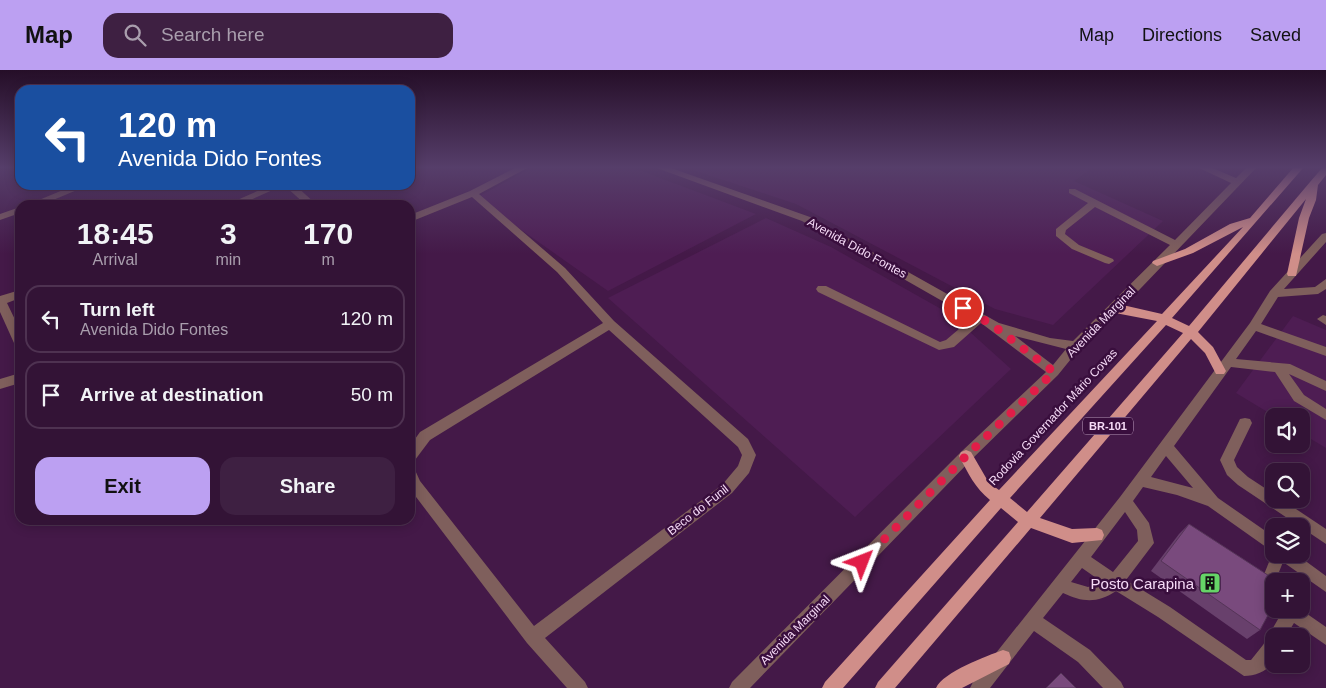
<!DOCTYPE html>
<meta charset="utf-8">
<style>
:root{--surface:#331336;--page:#3e2042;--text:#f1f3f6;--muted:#a99ead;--line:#4e3251;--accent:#bca0f2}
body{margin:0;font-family:Helvetica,sans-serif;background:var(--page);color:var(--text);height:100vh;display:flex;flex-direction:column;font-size:19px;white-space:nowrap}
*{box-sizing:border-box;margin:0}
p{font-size:16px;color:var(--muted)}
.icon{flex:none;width:28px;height:28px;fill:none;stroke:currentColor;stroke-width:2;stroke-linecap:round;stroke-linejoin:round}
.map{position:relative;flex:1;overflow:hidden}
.sheet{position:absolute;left:15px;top:130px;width:400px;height:325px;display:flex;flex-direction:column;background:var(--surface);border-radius:15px;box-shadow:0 2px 12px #0003,0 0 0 1px var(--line)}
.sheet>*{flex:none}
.guide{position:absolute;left:15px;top:15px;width:400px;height:105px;border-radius:15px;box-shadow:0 2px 12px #0003,0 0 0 1px var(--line);background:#1a4fa0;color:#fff;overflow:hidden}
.buttons{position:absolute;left:1265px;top:338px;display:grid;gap:10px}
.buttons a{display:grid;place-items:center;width:45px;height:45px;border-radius:10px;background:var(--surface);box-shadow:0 2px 12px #0003,0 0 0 1px var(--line);font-size:25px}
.pin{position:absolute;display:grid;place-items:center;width:42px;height:42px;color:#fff;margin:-21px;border:2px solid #fff;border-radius:50%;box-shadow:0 1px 5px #0007}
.me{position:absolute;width:55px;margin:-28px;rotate:45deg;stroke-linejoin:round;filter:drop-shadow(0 0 4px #0008)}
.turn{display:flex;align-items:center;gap:18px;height:105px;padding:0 20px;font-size:22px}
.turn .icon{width:65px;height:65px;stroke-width:2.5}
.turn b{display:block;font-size:35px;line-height:42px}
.eta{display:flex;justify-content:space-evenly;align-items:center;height:85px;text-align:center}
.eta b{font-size:30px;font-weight:800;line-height:35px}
.action{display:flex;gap:10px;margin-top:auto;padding:10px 20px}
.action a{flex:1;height:58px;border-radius:15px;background:var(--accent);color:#111;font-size:20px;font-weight:800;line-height:58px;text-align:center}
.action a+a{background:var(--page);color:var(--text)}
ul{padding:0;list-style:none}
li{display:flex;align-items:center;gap:15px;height:68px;margin:0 10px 8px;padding:0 10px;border:2px solid var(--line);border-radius:15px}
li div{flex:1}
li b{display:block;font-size:19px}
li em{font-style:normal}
header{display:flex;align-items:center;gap:30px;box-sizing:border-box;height:70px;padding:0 25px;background:var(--accent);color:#111}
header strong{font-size:24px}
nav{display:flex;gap:28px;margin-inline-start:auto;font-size:18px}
.search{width:350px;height:45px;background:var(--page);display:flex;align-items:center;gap:12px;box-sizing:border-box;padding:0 18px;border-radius:15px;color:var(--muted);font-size:19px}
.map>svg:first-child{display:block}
.built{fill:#4e1d53}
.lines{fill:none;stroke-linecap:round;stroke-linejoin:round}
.minor{fill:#7f5f5c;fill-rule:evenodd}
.major{fill:#d08e89;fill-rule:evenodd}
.wall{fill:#68406c}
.building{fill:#794a7d;stroke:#553458}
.route{stroke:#e11d48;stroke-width:9;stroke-dasharray:0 16.2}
.labels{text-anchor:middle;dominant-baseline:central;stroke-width:5;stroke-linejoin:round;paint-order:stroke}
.shield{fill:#390e3d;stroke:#bd9ebf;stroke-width:1}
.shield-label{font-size:11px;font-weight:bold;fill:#f6dbf7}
.street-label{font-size:12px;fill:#f6dbf7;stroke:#390e3d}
.near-poi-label{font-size:15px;fill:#f6dbf7;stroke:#390e3d;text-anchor:end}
</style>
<header>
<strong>Map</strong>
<div class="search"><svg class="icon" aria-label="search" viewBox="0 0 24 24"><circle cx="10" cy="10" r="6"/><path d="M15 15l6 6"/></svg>Search here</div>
<nav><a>Map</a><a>Directions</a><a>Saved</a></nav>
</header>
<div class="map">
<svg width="1326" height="618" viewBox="0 0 1326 618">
<rect width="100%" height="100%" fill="#441948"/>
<path class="built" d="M533 97H631L756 144 608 221 476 128Z
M684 97H1093L1074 111 1163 151 1053 255 995 239 796 134Z
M766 148 831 177 950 244 1011 299 855 447 608 228Z
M1293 246 1326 260V378L1301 363V346H1274L1236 323Z"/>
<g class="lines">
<path class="minor" d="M517 97H529L479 124 565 198 614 251 748 369 756 385 749 403 732 423 545 568 585 612 588 618H567L527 573 410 419V398L415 400 420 411 534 556 722 415 738 396 742 385 738 377 609 260 430 370 415 390 410 392V376L420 362 603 253 557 202 472 127 410 152V145L470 121Z
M654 97H668L810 147 999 253 1050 268 1073 271 1170 175 1095 137 1066 160 1065 164 1079 175 1113 189 1114 191 1109 194 1105 193 1072 179 1056 166V159L1088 133 1069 123V119H1075L1175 170 1231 113 1197 97H1210L1236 108 1247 97H1257L1118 242 1079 279 1058 305 971 390 750 618H729L732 612 961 382 1046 302 981 253 954 277 939 280 818 222 816 219 818 216H826L940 272 946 270 972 248 802 151ZM1015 266 1066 279 1053 295Z
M75 115H89L41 135H27Z
M271 115H284L239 135H226Z
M284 115H295L317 135H306Z
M20 137V143L0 150V144Z
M1326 163V172L1284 219 1315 217 1326 209V219L1318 224 1278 227 1261 254 1326 277V286L1256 261 1236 289 1290 294 1326 311V321L1289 304 1304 325 1326 339V350L1294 331 1275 302 1231 297 1174 376 1218 428 1274 467V484H1296L1326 506V522L1283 492 1279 502V511H1274V529L1268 527 1263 507 1273 482 1208 436 1177 425 1143 417 1133 431 1149 453 1154 473 1126 510 1170 537 1246 590H1251L1263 575 1281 544 1279 539H1300L1326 557V575L1294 553 1286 566H1274C1274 572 1275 582 1274 588 1270 601 1256 606 1244 606L1158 547 1116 521C1097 534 1082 532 1063 523L1043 548 1090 580 1121 612 1124 618H1103L1078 592 1034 561 990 618H970L973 612 1120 427 1250 253 1270 221 1322 164ZM1166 386 1193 418 1151 407ZM1125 442 1137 460 1138 471 1113 502 1091 487ZM1082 498 1102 512 1088 517 1071 512Z
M20 220V228L7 233 20 260V277L14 273 0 242V226Z
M1323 245 1326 246V255L1317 249Z
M20 303V313L0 319V309Z
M1245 348 1250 349 1252 353 1234 390 1237 397 1248 407 1274 424V429H1281L1326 459V474L1238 415 1227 405 1220 390 1240 349Z"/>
<path class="major" d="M1294 97H1304L1172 248 1189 256 1310 112 1323 97H1326V105L1318 115 1316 130 1309 148 1296 206H1288L1287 204 1299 148 1306 129 1198 262 1213 277 1226 301 1224 304H1216L1205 283 1191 269 1040 448 1072 459 1097 458 1102 460 1104 465 1102 470 1072 473 1031 458 895 618H875L878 612 1018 452 1001 438 843 618H822L825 612 990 430C975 418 968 403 959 386L961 382 966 380 971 382 989 413 999 420 1157 251 1110 242 1108 239 1110 236H1127L1162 244 1243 157 1193 183 1157 196 1152 193 1153 191 1185 179 1230 154 1250 148ZM1166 255 1183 263 1027 442 1010 428Z
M1003 580 1009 582 1011 588 1009 594 962 618H936C943 602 987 586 1003 580Z"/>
</g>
<path class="wall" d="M1189 454 1260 560 1247 569 1151 501 1179 464Z"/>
<path class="building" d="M1189 454 1277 511H1274V534L1260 560 1161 491Z
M1061 603 1076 618H1046Z"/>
<linearGradient id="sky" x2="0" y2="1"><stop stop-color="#250e28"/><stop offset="0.53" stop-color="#563e6a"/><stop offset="1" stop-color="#563e6a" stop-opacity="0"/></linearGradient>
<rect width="1326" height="184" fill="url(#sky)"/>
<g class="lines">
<path class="route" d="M862 492 966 386 1054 302 991 254 963 238"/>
</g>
<defs>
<g id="building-square" transform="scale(1.125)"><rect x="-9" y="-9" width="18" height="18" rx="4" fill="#65d467" stroke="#390e3d"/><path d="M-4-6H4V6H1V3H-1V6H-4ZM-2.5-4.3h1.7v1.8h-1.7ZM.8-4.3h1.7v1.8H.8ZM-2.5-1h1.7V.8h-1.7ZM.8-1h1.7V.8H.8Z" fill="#111"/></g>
</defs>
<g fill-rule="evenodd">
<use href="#building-square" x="1210" y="513"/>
</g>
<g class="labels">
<rect class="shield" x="1083" y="347.5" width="50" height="17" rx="4"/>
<g class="shield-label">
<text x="1108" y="356">BR-101</text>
</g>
<g class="street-label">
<text transform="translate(857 178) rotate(29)">Avenida Dido Fontes</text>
<text transform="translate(1101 252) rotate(-46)">Avenida Marginal</text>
<text transform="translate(1053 347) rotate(-47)">Rodovia Governador Mário Covas</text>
<text transform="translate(698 440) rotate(-38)">Beco do Funil</text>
<text transform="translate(795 560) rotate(-45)">Avenida Marginal</text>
</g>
<g class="near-poi-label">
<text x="1194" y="513">Posto Carapina</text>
</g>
</g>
</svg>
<div class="buttons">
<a><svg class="icon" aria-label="sound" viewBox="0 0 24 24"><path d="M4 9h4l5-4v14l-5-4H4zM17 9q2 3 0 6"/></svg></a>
<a><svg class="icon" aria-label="search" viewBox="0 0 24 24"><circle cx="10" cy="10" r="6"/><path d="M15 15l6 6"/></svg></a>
<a><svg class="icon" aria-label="layers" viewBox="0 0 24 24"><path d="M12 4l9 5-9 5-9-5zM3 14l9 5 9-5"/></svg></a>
<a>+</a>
<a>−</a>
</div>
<div class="pin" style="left:963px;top:238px;background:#d93025"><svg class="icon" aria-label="arrive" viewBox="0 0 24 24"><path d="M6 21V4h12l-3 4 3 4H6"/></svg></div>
<svg class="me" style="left:862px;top:492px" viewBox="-20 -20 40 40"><path d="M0-17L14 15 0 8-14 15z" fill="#e11d48" stroke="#fff" stroke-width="4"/></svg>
<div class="guide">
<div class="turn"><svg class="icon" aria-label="left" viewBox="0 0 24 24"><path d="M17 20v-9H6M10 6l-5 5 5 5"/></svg><div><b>120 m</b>Avenida Dido Fontes</div></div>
</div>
<section class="sheet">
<div class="eta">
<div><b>18:45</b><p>Arrival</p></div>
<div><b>3</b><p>min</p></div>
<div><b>170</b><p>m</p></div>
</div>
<ul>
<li><svg class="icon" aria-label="left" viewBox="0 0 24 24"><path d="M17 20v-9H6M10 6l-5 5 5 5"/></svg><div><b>Turn left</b><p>Avenida Dido Fontes</p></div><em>120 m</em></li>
<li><svg class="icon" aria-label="arrive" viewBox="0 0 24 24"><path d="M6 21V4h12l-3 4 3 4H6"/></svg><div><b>Arrive at destination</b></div><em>50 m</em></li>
</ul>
<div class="action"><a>Exit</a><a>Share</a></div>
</section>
</div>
